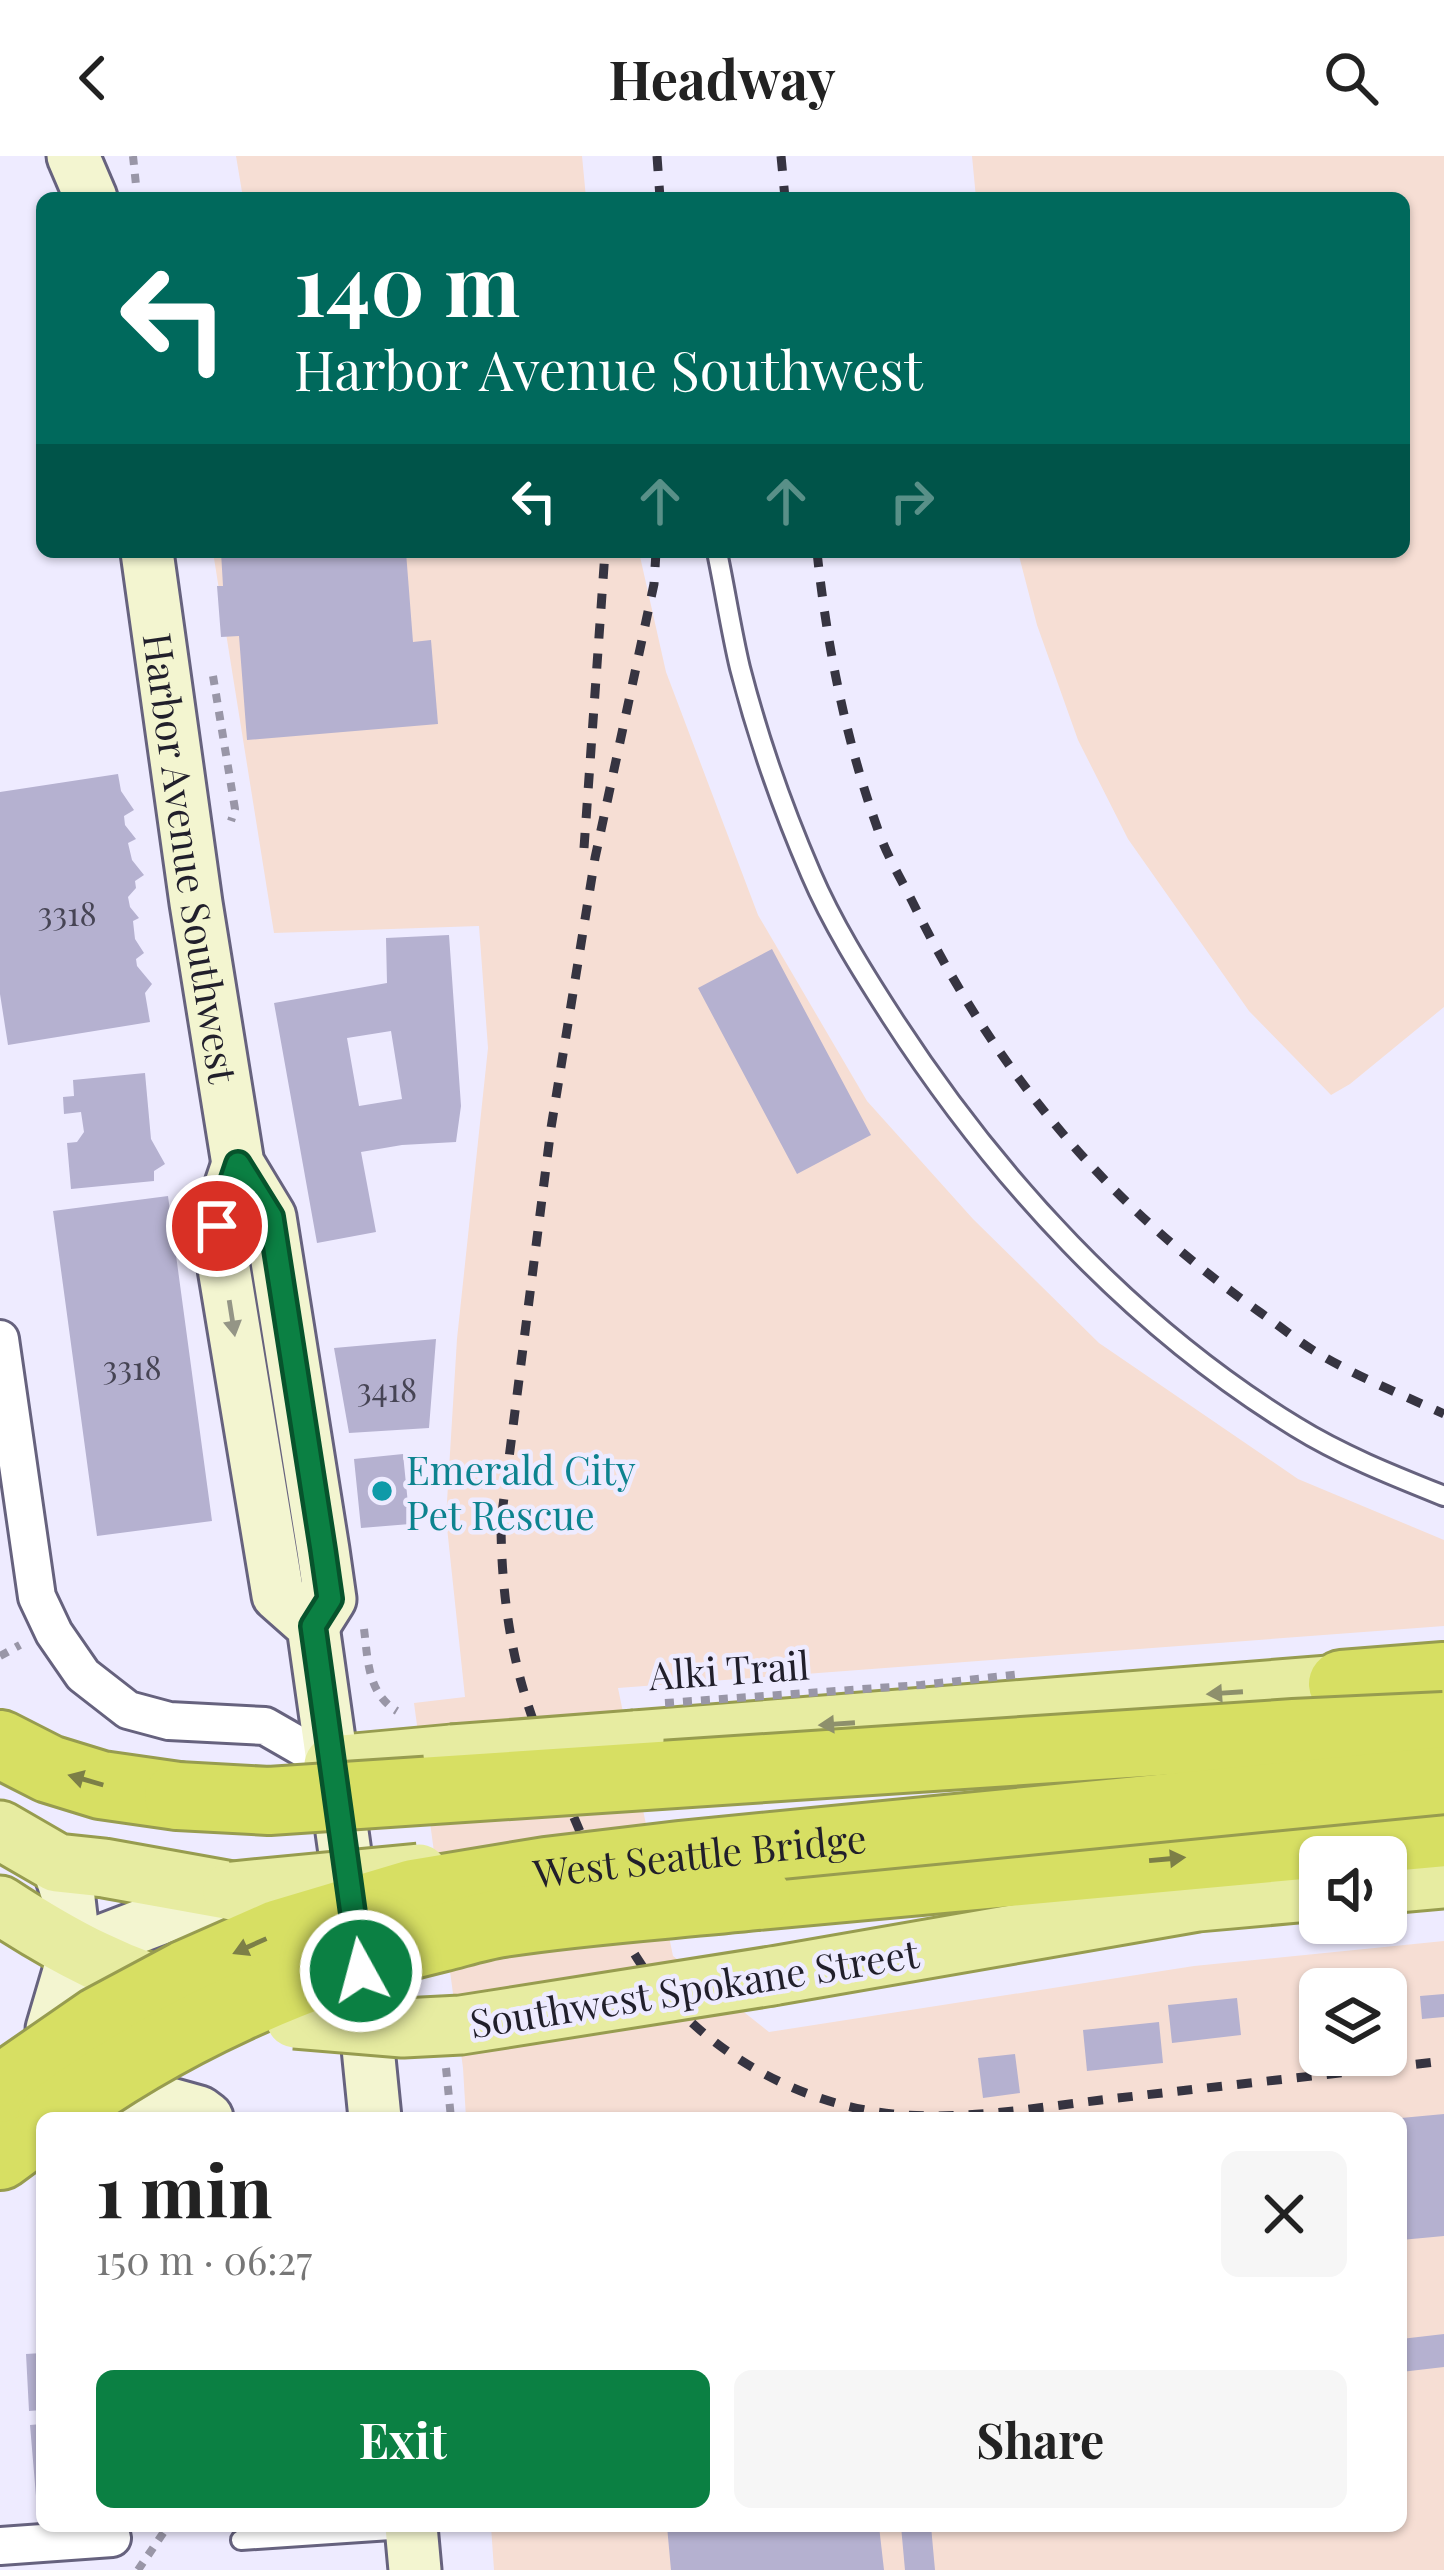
<!DOCTYPE html>
<meta charset="utf-8">
<style>
:root{--surface:#fff;--page:#f6f6f6;--text:#222;--muted:#767676;--accent:#0b8043}
body{margin:0;font-family:"Playfair Display",serif;background:var(--page);color:var(--text);height:100vh;display:flex;flex-direction:column;font-size:45px;white-space:nowrap}
*{box-sizing:border-box;margin:0}
p{font-size:39px;color:var(--muted)}
.icon{flex:none;width:66px;height:66px;fill:none;stroke:currentColor;stroke-width:2;stroke-linecap:round;stroke-linejoin:round}
.map{position:relative;flex:1;overflow:hidden}
.sheet{position:absolute;left:36px;top:1956px;width:1371px;height:420px;display:flex;flex-direction:column;background:var(--surface);border-radius:18px;box-shadow:0 3px 9px #0004}
.sheet>*{flex:none}
.hud{position:absolute;left:36px;top:36px;width:1374px;height:366px;border-radius:18px;box-shadow:0 3px 9px #0004;background:#00695c;color:#fff;overflow:hidden}
.fabs{position:absolute;left:1299px;top:1680px;display:grid;gap:24px}
.fabs a{display:grid;place-items:center;width:108px;height:108px;border-radius:18px;background:var(--surface);box-shadow:0 3px 9px #0004;font-size:60px}
.pin{position:absolute;display:grid;place-items:center;width:102px;height:102px;color:#fff;margin:-51px;border:6px solid #fff;border-radius:50%;box-shadow:0 3px 12px #0007}
.me{position:absolute;width:132px;margin:-66px;rotate:353deg;stroke-linejoin:round;filter:drop-shadow(0 0 9px #0008)}
.turn{display:flex;align-items:center;gap:42px;height:252px;padding:0 60px;font-size:54px}
.turn .icon{width:156px;height:156px;stroke-width:2.5}
.turn b{display:block;font-size:84px;line-height:102px}
.lanes{display:flex;align-items:center;height:114px;padding:0 60px;background:#0003;justify-content:center;gap:60px;direction:ltr}
.lanes .off{opacity:.35}
.round{display:grid;place-items:center;flex:none;width:126px;height:126px;border-radius:18px;background:var(--page)}
.summary{display:flex;align-items:center;justify-content:space-between;height:204px;padding:0 60px}
h1{font-size:72px;font-weight:700;line-height:90px}
.action{display:flex;gap:24px;margin-top:auto;padding:24px 60px}
.action a{flex:1;height:138px;border-radius:18px;background:var(--accent);color:#fff;font-size:48px;font-weight:700;line-height:138px;text-align:center}
.action a+a{background:var(--page);color:var(--text)}
header{display:flex;justify-content:space-between;align-items:center;height:156px;padding:0 60px;background:var(--surface);font-size:54px;font-weight:700}
.map>svg:first-child{display:block}
.industrial{fill:#f6ded4;fill-rule:evenodd}
.building{fill:#b5b1d0;fill-rule:evenodd}
.lines{fill:none;stroke-linecap:round;stroke-linejoin:round}
.lane-casing{stroke:#66627e;stroke-width:24}
.street-casing{stroke:#66627e;stroke-width:42}
.secondary-casing{stroke:#66627e;stroke-width:57}
.primary-casing{stroke:#979c4f;stroke-width:63}
.highway-casing{stroke:#979c4f;stroke-width:72}
.path{stroke:#9996a7;stroke-width:8;stroke-dasharray:9 9;stroke-linecap:butt}
.lane{stroke:#fff;stroke-width:18}
.street{stroke:#fff;stroke-width:36}
.secondary{stroke:#f3f5d0;stroke-width:51}
.primary{stroke:#e7eca1;stroke-width:57}
.highway{stroke:#d7df63;stroke-width:66}
.rail{stroke:#363441;stroke-width:9;stroke-dasharray:15 15;stroke-linecap:butt}
.primary-bridge-casing{stroke:#979c4f;stroke-width:63;stroke-linecap:butt}
.highway-bridge-casing{stroke:#979c4f;stroke-width:72;stroke-linecap:butt}
.path-bridge{stroke:#9996a7;stroke-width:8;stroke-dasharray:9 9;stroke-linecap:butt}
.primary-bridge{stroke:#e7eca1;stroke-width:57}
.highway-bridge{stroke:#d7df63;stroke-width:66}
.oneway{fill:#949586}
.oneway2{fill:#8e906c}
.oneway3{fill:#7c7f47}
.route-casing{stroke:#07532c;stroke-width:30}
.route{stroke:#0b8043;stroke-width:21}
.culture-dot{fill:#0f9aa8;stroke:#eeebff;stroke-width:4.5}
.labels{text-anchor:middle;dominant-baseline:central;stroke-width:9;stroke-linejoin:round;paint-order:stroke}
.number-label{font-size:33px;fill:#464454}
.street-label{font-size:39px;fill:#211f2b;stroke:#eeebff}
.culture-label{font-size:39px;fill:#0d838f;stroke:#eeebff;text-anchor:start}
</style>
<header><svg class="icon" aria-label="back" viewBox="0 0 24 24"><path d="M15 5l-7 7 7 7"/></svg>Headway<svg class="icon" aria-label="search" viewBox="0 0 24 24"><circle cx="10" cy="10" r="6"/><path d="M15 15l6 6"/></svg></header>
<div class="map">
<svg width="1444" height="2414" viewBox="0 0 1444 2414">
<rect width="100%" height="100%" fill="#eeebff"/>
<path class="industrial" d="M236 0H582L586 42H243Z
M972 0H1444V851L1350 928 1331 939 1249 855 1128 683 1078 584 1037 469 1018 396H1404V42H976Z
M213 396H639L666 516 758 759 867 945 973 1063 1099 1187 1298 1323 1444 1384V1470L618 1532 673 1800 769 1876 1194 1810 1444 1785V2414H494L491 2370H1401V1962H466L463 1912 414 1547 465 1541 446 1362 457 1183 488 892 479 770 274 777ZM1320 1833H1386V1899H1320Z"/>
<path class="building" d="M221 396H406L413 486 431 484 438 568 247 584 239 480 221 481 217 430H223Z
M118 618 121 635 134 654 124 660 125 669 136 683 128 687 132 704 144 719 135 725 136 732 128 741 130 751 139 762 133 765 135 783 144 797 136 803 137 810 152 828 145 837 150 866 8 889 0 838V636Z
M449 779 461 950 456 986 402 989 361 996 376 1076 317 1087 274 847 387 827 386 782ZM391 875 402 943 359 950 347 882Z
M772 793 871 979 797 1018 698 832Z
M145 917 151 983 165 1008 154 1015V1025L71 1033 67 987 77 986 84 976 81 956 64 958 63 941 74 940 73 924Z
M168 1040 212 1365 97 1380 53 1055Z
M436 1183 429 1272 349 1277 334 1192Z
M403 1298 410 1368 361 1372 354 1303Z
M1366 1815 1368 1833H1319L1318 1821Z
M1444 1838V1861L1422 1863 1420 1840Z
M1237 1842 1241 1879 1172 1887 1168 1849Z
M1159 1866 1163 1907 1087 1915 1083 1874Z
M1015 1898 1020 1937 983 1942 978 1902Z
M1444 1958V2080L1401 2084V1962Z
M1444 2178V2211L1401 2216V2183Z
M42 2197V2254L29 2255 26 2198Z
M42 2268V2339L36 2340 30 2269Z
M667 2370H879L884 2414H671Z
M901 2370H931L935 2414H905Z"/>
<g class="lines">
<g class="lane-casing">
<path id="lane" d="M717 396C725 434 731 474 740 512 758 582 782 651 811 718 832 767 862 815 891 860 995 1021 1131 1170 1296 1271 1341 1299 1394 1320 1444 1340
M241 2384 406 2373"/>
</g>
<g class="street-casing">
<path id="street" d="M0 1183 37 1441 54 1477 83 1519 128 1554 169 1565 265 1570 333 1609
M0 2390 112 2382"/>
</g>
<g class="secondary-casing">
<g id="secondary">
<path d="M73 0 91 42"/>
<path id="s1" d="M147 396 196 747 238 1008 270 1061 323 1394 330 1443 313 1470"/>
<path d="M238 1008 217 1070 278 1439 313 1470 357 1782 375 1962"/>
<path d="M57 1707 69 1743 75 1795 52 1873 57 1909 82 1934 145 1941 199 1956 207 1962"/>
<path d="M75 1795 232 1735"/>
<path d="M411 2370 415 2414"/>
</g>
</g>
<g class="primary-casing">
<path id="primary" d="M635 1584 1342 1528 1386 1529
M333 1609 452 1598
M1038 1634 1208 1610
M0 1674 57 1707 104 1712 232 1735
M1386 1728 1444 1723
M0 1749C61 1789 125 1824 196 1840
M772 1820 1198 1746 1320 1735"/>
</g>
<g class="highway-casing">
<path id="highway" d="M1342 1528 1444 1520
M0 1588 49 1613 101 1629 178 1640
M757 1740 1444 1677
M0 2000 42 1969"/>
</g>
<path class="path" d="M133 0 136 29
M213 520 235 653 231 665
M364 1473C368 1503 367 1537 397 1555
M0 1500 20 1489
M446 1912 451 1962
M138 2414 168 2370"/>
<use href="#lane" class="lane"/>
<use href="#street" class="street"/>
<use href="#secondary" class="secondary"/>
<use href="#primary" class="primary"/>
<use href="#highway" class="highway"/>
<path class="rail" d="M657 0 660 42
M781 0 785 42
M656 396 654 428 595 702 551 972 501 1365C501 1428 509 1492 529 1552 543 1595 564 1637 581 1678 599 1720 613 1764 637 1802 692 1888 792 1948 893 1958 964 1965 1039 1951 1110 1943 1221 1930 1333 1918 1444 1905
M817 396C827 490 845 581 877 671 886 699 903 726 916 753 998 919 1110 1051 1261 1157 1281 1171 1300 1187 1321 1199 1360 1222 1403 1239 1444 1258
M584 692 605 396"/>
<g class="primary-bridge-casing">
<path id="primary-bridge" d="M452 1598 635 1584
M232 1735 419 1717
M295 1863 403 1872 461 1869 772 1820"/>
</g>
<g class="highway-bridge-casing">
<g id="highway-bridge">
<path d="M178 1640 269 1645 1294 1577 1444 1570"/>
<path id="s2" d="M0 1933 100 1864 186 1818 279 1777 413 1737 546 1715 680 1699 1444 1624"/>
<path d="M51 1962C166 1877 301 1815 440 1782 460 1777 481 1770 502 1767 586 1754 673 1749 757 1740"/>
</g>
</g>
<path class="path-bridge" d="M665 1547 921 1529 1022 1518"/>
<use href="#primary-bridge" class="primary-bridge"/>
<use href="#highway-bridge" class="highway-bridge"/>
</g>
<defs><path id="oneway-solid" d="M-6-.8H1V-3.2L6.5 0L1 3.2V.8H-6Z" transform="scale(3)"/></defs>
<use class="oneway" href="#oneway-solid" transform="translate(232 1162) rotate(81)"/>
<g class="oneway2">
<use href="#oneway-solid" transform="translate(1225 1537) rotate(176)"/>
<use href="#oneway-solid" transform="translate(837 1568) rotate(176)"/>
</g>
<g class="oneway3">
<use href="#oneway-solid" transform="translate(86 1624) rotate(-164)"/>
<use href="#oneway-solid" transform="translate(1167 1703) rotate(-5)"/>
<use href="#oneway-solid" transform="translate(250 1790) rotate(156)"/>
</g>
<g class="lines">
<g class="route-casing">
<path id="route" d="M217 1070 238 1008 271 1061 323 1394 330 1443 313 1470 361 1815"/>
</g>
<use href="#route" class="route"/>
</g>
<circle class="culture-dot" cx="382" cy="1335" r="12"/>
<g class="labels">
<g class="number-label">
<text x="67" y="756">3318</text>
<text x="132" y="1210">3318</text>
<text x="387" y="1232">3418</text>
</g>
<g class="street-label">
<text stroke="none"><textPath href="#s1" startOffset="309">Harbor Avenue Southwest</textPath></text>
<text transform="translate(729 1513) rotate(-4)">Alki Trail</text>
<text stroke="none"><textPath href="#s2" startOffset="750">West Seattle Bridge</textPath></text>
<text transform="translate(694 1831) rotate(-9)">Southwest Spokane Street</text>
</g>
<g class="culture-label">
<text x="406" y="1313">Emerald City<tspan x="406" dy="45">Pet Rescue</tspan></text>
</g>
</g>
</svg>
<div class="fabs">
<a><svg class="icon" aria-label="sound" viewBox="0 0 24 24"><path d="M4 9h4l5-4v14l-5-4H4zM17 9q2 3 0 6"/></svg></a>
<a><svg class="icon" aria-label="layers" viewBox="0 0 24 24"><path d="M12 4l9 5-9 5-9-5zM3 14l9 5 9-5"/></svg></a>
</div>
<div class="pin" style="left:217px;top:1070px;background:#d93025"><svg class="icon" aria-label="arrive" viewBox="0 0 24 24"><path d="M6 21V4h12l-3 4 3 4H6"/></svg></div>
<svg class="me" style="left:361px;top:1815px" viewBox="-20 -20 40 40"><circle r="17" fill="#0b8043" stroke="#fff" stroke-width="3"/><path d="M0-11L8 9 0 5-8 9z" fill="#fff"/></svg>
<div class="hud">
<div class="turn"><svg class="icon" aria-label="left" viewBox="0 0 24 24"><path d="M17 20v-9H6M10 6l-5 5 5 5"/></svg><div><b>140 m</b>Harbor Avenue Southwest</div></div>
<div class="lanes"><svg class="icon" aria-label="left" viewBox="0 0 24 24"><path d="M17 20v-9H6M10 6l-5 5 5 5"/></svg><svg class="icon off" aria-label="ahead" viewBox="0 0 24 24"><path d="M12 20V5M6 11l6-6 6 6"/></svg><svg class="icon off" aria-label="ahead" viewBox="0 0 24 24"><path d="M12 20V5M6 11l6-6 6 6"/></svg><svg class="icon off" aria-label="right" viewBox="0 0 24 24"><path d="M7 20v-9h11M14 6l5 5-5 5"/></svg></div>
</div>
<section class="sheet">
<div class="summary"><div><h1>1 min</h1><p>150 m · 06:27</p></div><a class="round"><svg class="icon" aria-label="close" viewBox="0 0 24 24"><path d="M6 6l12 12M18 6L6 18"/></svg></a></div>
<div class="action"><a>Exit</a><a>Share</a></div>
</section>
</div>
